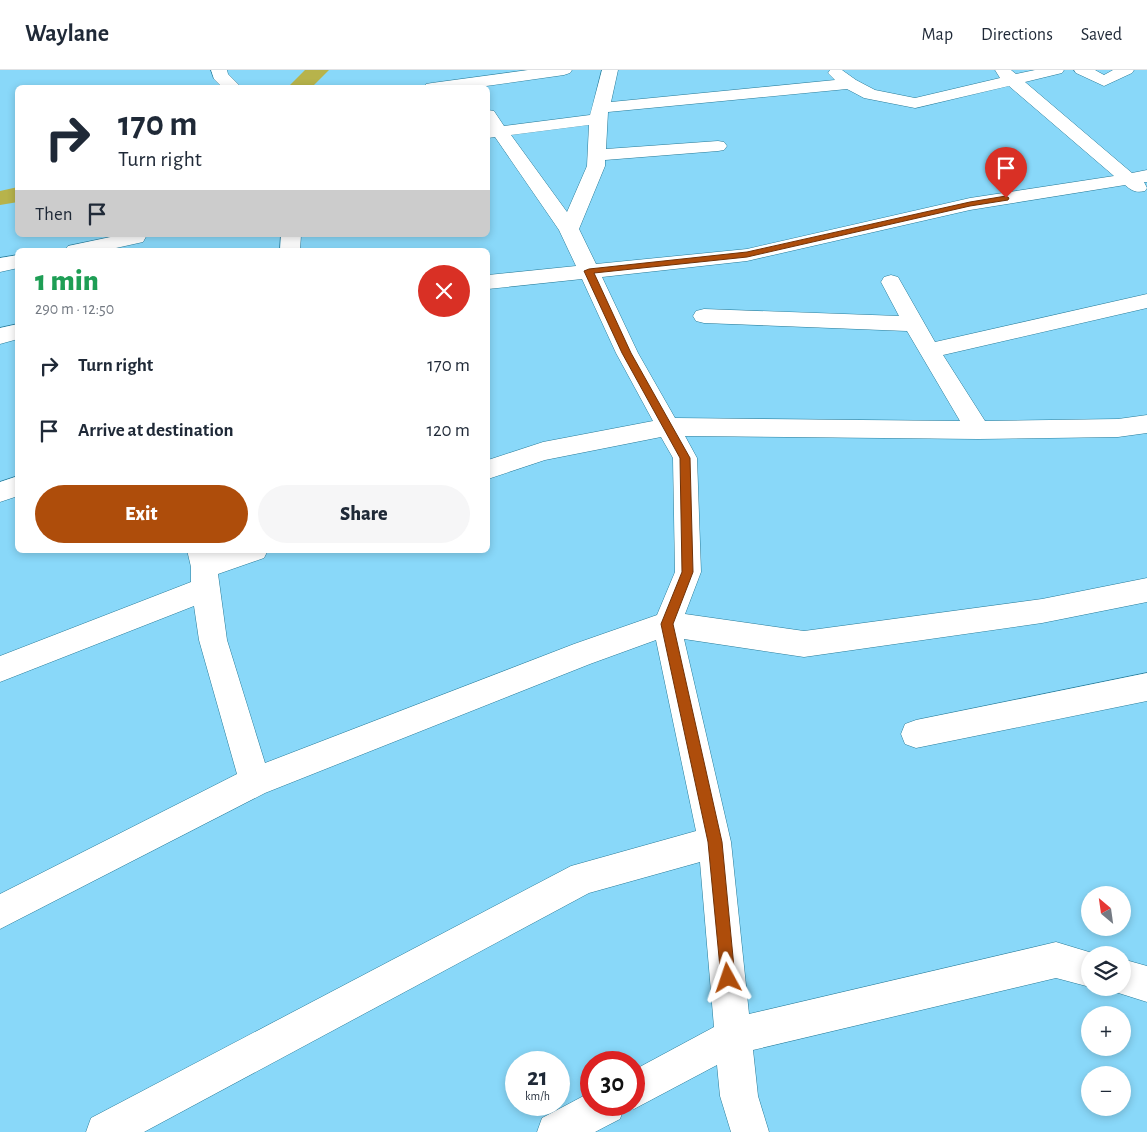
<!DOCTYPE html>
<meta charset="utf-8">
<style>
:root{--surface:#fff;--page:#f6f6f7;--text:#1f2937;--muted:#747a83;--line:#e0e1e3;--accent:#ae4d0b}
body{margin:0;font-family:"Alegreya Sans",sans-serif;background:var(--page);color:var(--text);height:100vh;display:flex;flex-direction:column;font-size:19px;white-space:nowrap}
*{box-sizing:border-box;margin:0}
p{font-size:16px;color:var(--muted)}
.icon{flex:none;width:28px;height:28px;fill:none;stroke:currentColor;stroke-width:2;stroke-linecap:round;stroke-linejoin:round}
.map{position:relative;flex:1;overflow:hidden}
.details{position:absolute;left:15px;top:178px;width:475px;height:305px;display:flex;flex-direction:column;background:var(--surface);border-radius:8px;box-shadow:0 2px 8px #0003}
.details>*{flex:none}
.guide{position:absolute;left:15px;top:15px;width:475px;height:152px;border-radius:8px;box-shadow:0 2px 8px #0003;background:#fff;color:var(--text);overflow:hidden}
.needle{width:32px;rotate:331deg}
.controls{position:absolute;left:1081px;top:816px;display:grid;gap:10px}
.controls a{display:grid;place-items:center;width:50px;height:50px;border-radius:50%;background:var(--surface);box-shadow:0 2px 8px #0003;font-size:25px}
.speed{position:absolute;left:505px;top:981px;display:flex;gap:10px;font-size:25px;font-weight:700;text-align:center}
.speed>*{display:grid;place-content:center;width:65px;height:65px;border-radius:50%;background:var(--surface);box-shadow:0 2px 8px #0003;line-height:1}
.speed small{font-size:12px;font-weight:400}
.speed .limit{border:8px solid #d22;background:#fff;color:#111}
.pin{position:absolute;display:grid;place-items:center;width:42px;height:42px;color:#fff;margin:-51px -21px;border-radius:50% 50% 50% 0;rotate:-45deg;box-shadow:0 0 5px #0007}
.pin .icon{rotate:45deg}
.me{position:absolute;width:55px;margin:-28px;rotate:355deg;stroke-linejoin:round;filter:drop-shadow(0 0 4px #0008)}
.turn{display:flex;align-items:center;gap:18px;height:105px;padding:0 20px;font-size:22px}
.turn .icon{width:65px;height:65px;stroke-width:2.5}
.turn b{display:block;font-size:35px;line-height:42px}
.then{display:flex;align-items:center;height:48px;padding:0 20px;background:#0003;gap:10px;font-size:19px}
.round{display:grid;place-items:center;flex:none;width:52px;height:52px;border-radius:26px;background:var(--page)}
.overview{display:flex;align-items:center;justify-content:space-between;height:85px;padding:0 20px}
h1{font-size:30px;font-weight:800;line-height:38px;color:#1e9e55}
.cta{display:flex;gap:10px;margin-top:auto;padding:10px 20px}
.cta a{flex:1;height:58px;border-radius:30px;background:var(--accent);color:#fff;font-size:20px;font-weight:800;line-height:58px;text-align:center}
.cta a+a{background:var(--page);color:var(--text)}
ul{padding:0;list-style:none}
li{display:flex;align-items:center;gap:15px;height:65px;padding:0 20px}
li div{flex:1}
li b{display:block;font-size:19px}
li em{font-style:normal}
header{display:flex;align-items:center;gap:30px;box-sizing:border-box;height:70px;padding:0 25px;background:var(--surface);border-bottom:1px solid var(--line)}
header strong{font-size:24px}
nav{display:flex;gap:28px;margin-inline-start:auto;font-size:18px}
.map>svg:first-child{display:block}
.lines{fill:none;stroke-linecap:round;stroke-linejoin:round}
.canal{fill:#b7b34b;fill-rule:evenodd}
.minor-casing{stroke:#277b99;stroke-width:1}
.minor{fill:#fff;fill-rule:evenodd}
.route{fill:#ae4d0b;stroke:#713207}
</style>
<header>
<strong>Waylane</strong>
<nav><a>Map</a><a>Directions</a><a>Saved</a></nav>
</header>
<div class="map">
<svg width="1147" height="1062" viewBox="0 0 1147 1062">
<rect width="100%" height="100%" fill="#89d8f9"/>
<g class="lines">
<path class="canal" d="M305 0H329L311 18H287Z
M18 117V132L0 135V121Z"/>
<g class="minor-casing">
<path id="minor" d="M211 0H227L228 4 242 18H223L214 9Z
M528 0H572L570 3 564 5 472 18H424L426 14 432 13Z
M602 0H618L611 32 835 10 828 3 830 0H842L856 10 875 20 915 28 1000 8 995 0H1011L1016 4 1035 0H1064L1062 3 1025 12 1132 103 1147 100V112H1144L1147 118 1145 121C1136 123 1132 121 1125 115L970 140 747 191 602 207 638 283 675 348 960 351 907 261 704 253 696 251 693 246 696 241 704 239 899 246 881 212 884 207 891 205 898 207 935 272 1147 224V238L943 285 985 351 1118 349 1147 345V363L1118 367 978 369 685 366 697 388 701 502 685 544 804 561 1042 529 1147 508V532L1042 553 804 587 684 569 731 772 749 944 1056 872 1099 885H1090V917L1056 908 753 980 758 1026 769 1062H731L720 1026 717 995 634 1039 625 1035 620 1049 595 1062H537L542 1048 591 1022V1035H634V1000L714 957 700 792 589 823 144 1062H86L91 1048 571 796 696 761 656 570 590 594 265 723 0 859V824L237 704 199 570 194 536 0 612V586L191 512V497L187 480H213L214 482 221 480H268L264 488 218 504 227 570 265 693 574 574 657 545 675 502 673 388 661 367 545 390 488 409V390L543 372 653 351 616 283 582 209 488 219V205L576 196 559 160 495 67 488 68V40L494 41 504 56 590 45ZM1009 16 1114 106 970 128 747 179 596 194 579 159 605 96V90L718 81 724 80 727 76 724 72 718 71 606 79 608 42 847 19 864 28 915 38ZM589 55 587 96 567 142 511 65Z
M1074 0H1095L1104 5 1113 0H1134L1132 3 1104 16 1076 3Z
M120 165H147L143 172 107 180H65L68 176Z
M281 165H301L300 180H280Z
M18 185V198L0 202V188Z
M18 254V269L0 274V258Z
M18 406V426L0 432V412Z
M1147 603V631L916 678 905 674 901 664 905 654 916 650Z
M1122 889 1147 896V932L1109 920V918H1122Z"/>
</g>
<use href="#minor" class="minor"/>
</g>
<path class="route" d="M1006 126 1009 128 1008 130 970 136 747 187 594 203 631 283 690 388 693 502 673 554 722 772 735 908 733 913 728 915 723 913 721 908 708 772 661 554 682 502 680 388 622 283 584 201 589 199 747 182 970 132Z"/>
</svg>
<div class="controls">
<a><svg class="needle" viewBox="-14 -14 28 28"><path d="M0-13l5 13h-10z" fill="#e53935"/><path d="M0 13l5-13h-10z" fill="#747a83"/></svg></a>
<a><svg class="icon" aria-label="layers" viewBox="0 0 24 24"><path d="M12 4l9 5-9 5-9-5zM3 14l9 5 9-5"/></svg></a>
<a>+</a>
<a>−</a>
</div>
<div class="speed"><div>21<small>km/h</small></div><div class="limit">30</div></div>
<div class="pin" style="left:1006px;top:128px;background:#d93025"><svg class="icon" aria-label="arrive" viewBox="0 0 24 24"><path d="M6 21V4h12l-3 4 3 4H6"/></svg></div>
<svg class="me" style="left:728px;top:908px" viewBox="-20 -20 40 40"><path d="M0-17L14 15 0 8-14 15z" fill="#ae4d0b" stroke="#fff" stroke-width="4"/></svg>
<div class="guide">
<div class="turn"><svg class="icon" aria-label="right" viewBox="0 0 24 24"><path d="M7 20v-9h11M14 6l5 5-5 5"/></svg><div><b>170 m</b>Turn right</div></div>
<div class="then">Then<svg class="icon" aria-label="arrive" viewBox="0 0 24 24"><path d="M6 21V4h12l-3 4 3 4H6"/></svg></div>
</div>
<section class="details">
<div class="overview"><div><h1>1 min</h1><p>290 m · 12:50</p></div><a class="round" style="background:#d93025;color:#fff"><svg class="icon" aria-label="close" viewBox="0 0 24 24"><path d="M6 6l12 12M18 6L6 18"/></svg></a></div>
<ul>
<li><svg class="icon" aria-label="right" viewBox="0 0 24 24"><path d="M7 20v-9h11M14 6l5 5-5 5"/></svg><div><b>Turn right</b></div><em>170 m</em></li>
<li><svg class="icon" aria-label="arrive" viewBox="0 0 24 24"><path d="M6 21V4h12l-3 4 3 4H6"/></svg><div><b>Arrive at destination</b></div><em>120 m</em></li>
</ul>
<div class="cta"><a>Exit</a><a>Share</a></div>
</section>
</div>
